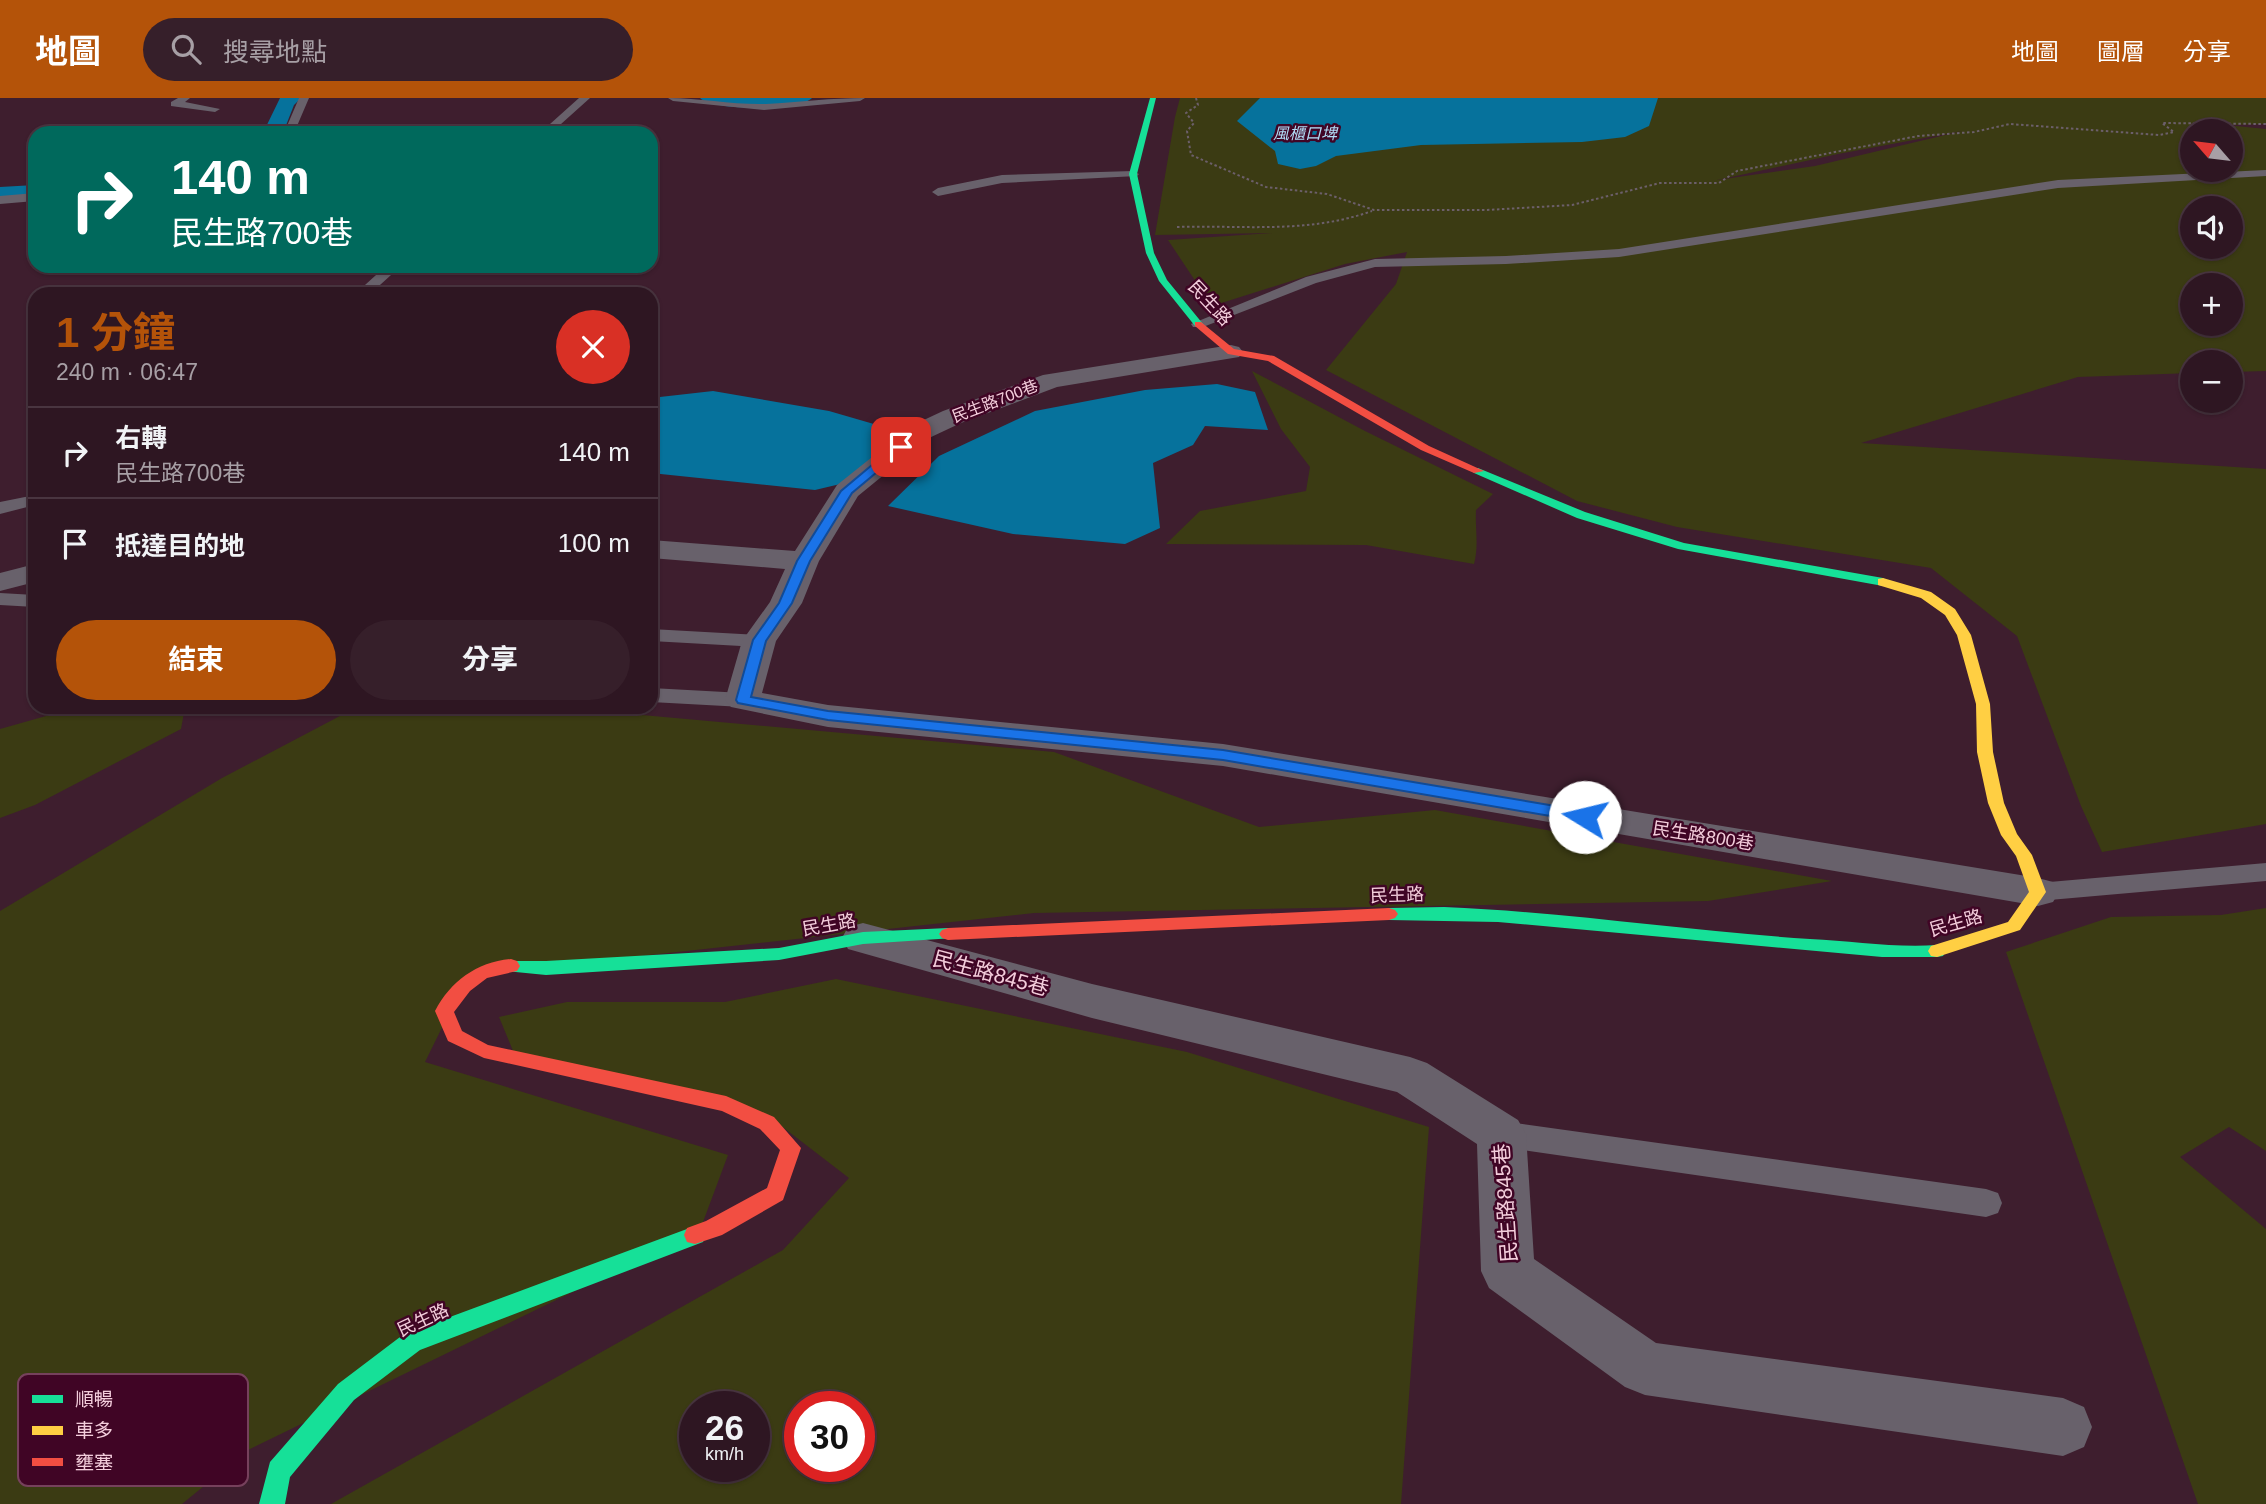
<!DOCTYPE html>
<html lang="zh-TW">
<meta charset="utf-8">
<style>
:root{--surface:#2e1622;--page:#361f2a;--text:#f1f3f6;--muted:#a79fa5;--line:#493540;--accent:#b45309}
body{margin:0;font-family:Arial,"Noto Sans TC",sans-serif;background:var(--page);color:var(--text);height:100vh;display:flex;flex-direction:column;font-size:26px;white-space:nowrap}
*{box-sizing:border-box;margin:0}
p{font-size:23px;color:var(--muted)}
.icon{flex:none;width:38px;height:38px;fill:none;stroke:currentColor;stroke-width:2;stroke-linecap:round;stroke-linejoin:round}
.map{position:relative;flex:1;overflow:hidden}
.drawer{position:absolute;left:28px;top:189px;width:630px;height:427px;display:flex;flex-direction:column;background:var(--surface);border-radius:21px;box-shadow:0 2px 5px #0004,0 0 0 2px var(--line)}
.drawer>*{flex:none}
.top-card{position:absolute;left:28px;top:28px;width:630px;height:147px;border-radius:21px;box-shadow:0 2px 5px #0004,0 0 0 2px var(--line);background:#00695c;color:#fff;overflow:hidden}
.needle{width:46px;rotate:298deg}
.tools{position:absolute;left:2180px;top:21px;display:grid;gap:14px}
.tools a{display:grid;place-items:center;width:63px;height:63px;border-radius:50%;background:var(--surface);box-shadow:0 2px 5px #0004,0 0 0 2px var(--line);font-size:35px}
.speed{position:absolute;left:679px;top:1293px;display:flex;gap:14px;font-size:35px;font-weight:700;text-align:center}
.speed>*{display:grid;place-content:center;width:91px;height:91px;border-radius:50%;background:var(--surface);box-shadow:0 2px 5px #0004,0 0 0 2px var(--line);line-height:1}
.speed small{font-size:18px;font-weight:400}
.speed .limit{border:10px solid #d22;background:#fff;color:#111}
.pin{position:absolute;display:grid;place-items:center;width:60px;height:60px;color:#fff;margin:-30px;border-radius:14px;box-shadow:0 4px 10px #0006}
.me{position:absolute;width:77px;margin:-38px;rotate:279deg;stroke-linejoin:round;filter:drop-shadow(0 0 5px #0008)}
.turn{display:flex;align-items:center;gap:24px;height:147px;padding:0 28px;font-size:32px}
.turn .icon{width:91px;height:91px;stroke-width:2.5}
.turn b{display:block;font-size:49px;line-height:60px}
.round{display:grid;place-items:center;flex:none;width:74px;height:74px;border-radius:37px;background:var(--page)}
.head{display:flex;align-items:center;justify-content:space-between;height:119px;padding:0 28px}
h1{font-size:42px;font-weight:700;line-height:52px;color:var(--accent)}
.primary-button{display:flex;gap:14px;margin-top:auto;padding:14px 28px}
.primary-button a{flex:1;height:80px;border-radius:42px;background:var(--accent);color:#fff;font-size:28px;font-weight:700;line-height:80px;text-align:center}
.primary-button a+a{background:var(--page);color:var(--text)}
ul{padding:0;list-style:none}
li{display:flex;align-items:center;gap:21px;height:91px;padding:0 28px;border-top:2px solid var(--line)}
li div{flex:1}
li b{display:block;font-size:26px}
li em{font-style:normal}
header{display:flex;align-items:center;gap:42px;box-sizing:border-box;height:98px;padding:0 35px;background:var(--accent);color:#fff}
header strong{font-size:33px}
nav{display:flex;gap:38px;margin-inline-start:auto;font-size:24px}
.search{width:490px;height:63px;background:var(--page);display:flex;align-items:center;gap:18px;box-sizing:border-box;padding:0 24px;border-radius:38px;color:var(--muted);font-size:26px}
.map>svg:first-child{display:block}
.green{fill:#3b3b13;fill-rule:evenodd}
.water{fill:#06729c}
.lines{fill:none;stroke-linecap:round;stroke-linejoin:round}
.canal{fill:#06729c;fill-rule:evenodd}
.path{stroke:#6c5f6a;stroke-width:2;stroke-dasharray:2.5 2.5;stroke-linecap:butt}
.lane{fill:#68616b;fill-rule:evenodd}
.street{fill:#68616b;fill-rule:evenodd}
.fast{fill:#16e098;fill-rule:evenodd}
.slow{fill:#ffcf43;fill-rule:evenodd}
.jam{fill:#f24e42;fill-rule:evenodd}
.route{fill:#1a73e8;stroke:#114b97;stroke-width:2}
.labels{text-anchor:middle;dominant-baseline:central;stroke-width:5;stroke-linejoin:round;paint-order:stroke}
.far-water-label{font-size:16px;font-style:italic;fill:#b1ddf6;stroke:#400525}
.far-street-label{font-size:16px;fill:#f3cddb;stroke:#400525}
.street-label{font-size:18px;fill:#f3cddb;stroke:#400525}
.near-street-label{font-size:21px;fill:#f3cddb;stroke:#400525}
.key{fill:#400525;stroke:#76415c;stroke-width:2}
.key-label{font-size:19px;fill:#f3cddb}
</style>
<header>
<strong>地圖</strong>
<div class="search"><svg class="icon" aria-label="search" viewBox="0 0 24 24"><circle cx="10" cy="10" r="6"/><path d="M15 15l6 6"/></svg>搜尋地點</div>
<nav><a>地圖</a><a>圖層</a><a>分享</a></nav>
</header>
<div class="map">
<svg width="2266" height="1406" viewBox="0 0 2266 1406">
<rect width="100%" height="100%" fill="#3e1e2e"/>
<path class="green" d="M1180 0H2266V26L2226 27 2266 31V273L2231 274V264H2193V275L2078 279 1861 345 2266 371V726L2102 754 2081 708 2017 538 1931 470 1677 429 1577 403 1326 272 1396 186 1407 154 1345 166 1212 208 1168 142 1272 135 1155 137 1175 19ZM1962 33 1815 68 1717 82 1838 56ZM2193 33H2231V72H2193ZM2193 110H2231V149H2193ZM2193 187H2231V226H2193Z
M1252 273 1365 333 1493 396 1476 412C1475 431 1479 448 1474 466L1366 447 1166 446 1200 413 1306 393 1310 369 1281 331Z
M78 609H185L181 631 35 707 0 720V631Z
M357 609H553L1054 654 1259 729 1435 712 1832 783 1708 803 1034 815 468 877 425 964 728 1057 700 1132 248 1352 182 1406H0V813L222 680Z
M2266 810V1053L2229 1029 2180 1059 2266 1131V1406H2198L2006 854 2111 819 2221 817Z
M836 881 1187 954 1429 1029 1401 1406H331L783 1152 849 1080 780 1027 516 960 499 919 567 904H725ZM695 1309H754V1368H695ZM800 1309H859V1368H800Z"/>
<path class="water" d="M1260 0H1658L1649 28 1625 39 1582 44 1421 47 1336 58 1316 68 1300 71 1278 66 1275 53 1237 23Z
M1217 286 1255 294 1268 332 1205 328 1193 347 1153 365 1160 430 1125 446 1013 436 888 408 939 358 1035 313 1145 292Z
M713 293 829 313 891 331V349L853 383 815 392 651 375V300Z"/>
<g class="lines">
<path class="canal" d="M280 0H301L294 7 283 35H263Z
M700 0H812C801 13 712 13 700 0Z
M35 87V99L0 101V89Z"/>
<path class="path" d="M1196 0 1198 7 1186 15 1194 25 1187 33 1191 57 1266 89 1327 96 1374 112H1487L1572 107 1660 85H1719L1737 73 1918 38 1974 34 2010 26 2159 37 2174 34 2162 25 2266 26
M1177 129C1243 127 1308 136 1372 113"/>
<path class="lane" d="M178 0H190L185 4 220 11 215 14 171 8V4Z
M299 0H309L294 35H284Z
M579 0H590L551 35H540Z
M668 0C701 0 734 7 766 6 800 4 832 0 865 0L860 3 764 12 673 3Z
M2266 72V78L2058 90 1619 159 1506 166 1375 169 1316 185 1203 229H1193L1191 226 1306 179 1375 161 1506 158 1619 151 2058 82Z
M1133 73 1139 76 1137 78 1002 85 938 98 932 94 938 90 1002 77Z
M35 95V103L0 106V98Z
M386 168H401L370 196H355Z
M35 397V407L0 416V404Z
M0 495 35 497V509L0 507Z
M651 531 759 537 766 539 770 543 766 547 759 549 651 543Z
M651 590 743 595 751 597 754 602 751 607 743 609 651 604Z
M2266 765V783L2038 803 2029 800 2025 794 2029 788 2038 785Z
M1501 1023 1986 1091 1998 1095 2002 1105 1998 1115 1986 1119 1501 1049 1490 1045 1485 1036 1490 1027Z"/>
<path class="street" d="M1231 247 1239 249 1243 254 1239 259 1057 289 961 325 929 340 858 398 819 463 802 505 776 543 762 595 828 607 1223 646 2038 780 2053 784 2059 794 2053 804 2038 808 1223 668 828 629 731 609 725 602 742 543 770 504 785 471 651 460V442L795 453 837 387 911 328 943 313 1043 277Z
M35 466V484L0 493V475Z
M863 825 1092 886 1410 959 1427 965 1518 1022 1526 1036 1534 1161 1656 1245 2063 1300 2084 1309 2092 1329 2084 1349 2063 1358 1645 1297 1625 1289 1489 1190 1481 1173 1477 1046 1397 994 1092 920 848 851 842 840 848 829Z"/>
<path class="fast" d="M1150 0H1156L1137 76 1154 155 1167 182 1203 226 1198 229 1195 228 1159 183 1146 155 1129 76Z
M1478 370 1585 414 1684 445 1883 480 1889 484 1883 488 1678 451 1577 420 1474 375 1472 373Z
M1444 809C1566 814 1687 833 1810 841 1852 843 1895 850 1937 847L1943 848 1946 853 1943 858 1937 859H1882L1498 824 1389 822 1383 820 1380 816 1383 812 1389 810Z
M948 830 954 832 957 836 954 840 863 846 779 862 546 877 505 873 502 868 505 863H546L779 850 863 834Z
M695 1128 703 1130 706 1137 703 1144 420 1252 354 1302 290 1379 285 1406H259L270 1364 338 1286 404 1236Z"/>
<path class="slow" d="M1883 480 1931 494 1955 511 1971 537 1990 606 1993 654 2004 705 2017 736 2032 757 2046 794 2020 832 1937 859 1931 858 1928 853 1931 848 2008 824 2029 794 2016 758 2001 737 1988 705 1977 654 1976 606 1957 537 1945 517 1921 500 1878 487V481Z"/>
<path class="jam" d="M1195 224H1201L1234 251 1274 258 1429 348 1484 373 1474 375 1421 352 1268 263 1228 256 1195 228Z
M1389 810 1395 812 1398 816 1395 820 1389 822 948 842 942 840 939 836 942 832 948 830Z
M511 861 517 863 520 868 517 873 487 880 470 893 454 914 462 933 488 947 726 998 774 1019 801 1050 783 1102 722 1137 695 1146 687 1144 684 1137 687 1130 706 1123 767 1090 780 1052 760 1031 722 1013 484 960 448 943 435 913C451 883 477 864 511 861Z"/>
</g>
<path class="route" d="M897 346 907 349 852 395 810 463 792 505 766 543 751 599 828 613 1223 652 1585 713 1593 719 1585 724 1223 662 828 622 738 605 736 602 753 542 779 505 797 463 841 393Z"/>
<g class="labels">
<g class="far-water-label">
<text x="1305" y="35">風櫃口埤</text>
</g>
<g class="far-street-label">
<text transform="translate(995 303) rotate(-21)">民生路700巷</text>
</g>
<g class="street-label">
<text transform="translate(1210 205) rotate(47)">民生路</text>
<text transform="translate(1703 738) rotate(9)">民生路800巷</text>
<text transform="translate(1397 797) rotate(-2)">民生路</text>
<text transform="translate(1956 825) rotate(-16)">民生路</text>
<text transform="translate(829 827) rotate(-10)">民生路</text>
<text transform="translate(423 1222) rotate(-25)">民生路</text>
</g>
<g class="near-street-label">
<text transform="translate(991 875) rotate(15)">民生路845巷</text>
<text transform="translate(1505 1105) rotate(-94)">民生路845巷</text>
</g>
</g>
<rect x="18" y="1276" width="230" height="112" rx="10" class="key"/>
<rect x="32" y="1297" width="31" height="8" fill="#16e098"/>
<rect x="32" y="1328" width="31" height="9" fill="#ffcf43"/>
<rect x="32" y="1360" width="31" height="8" fill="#f24e42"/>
<g class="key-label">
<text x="75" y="1308">順暢</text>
<text x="75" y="1339">車多</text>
<text x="75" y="1371">壅塞</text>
</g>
</svg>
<div class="tools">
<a><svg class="needle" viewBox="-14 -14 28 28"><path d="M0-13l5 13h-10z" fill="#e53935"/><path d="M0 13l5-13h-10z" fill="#a79fa5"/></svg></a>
<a><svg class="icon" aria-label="sound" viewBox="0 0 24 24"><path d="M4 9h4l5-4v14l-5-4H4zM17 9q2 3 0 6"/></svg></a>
<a>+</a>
<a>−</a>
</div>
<div class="speed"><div>26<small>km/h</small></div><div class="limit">30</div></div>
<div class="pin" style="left:901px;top:349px;background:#d93025"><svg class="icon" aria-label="arrive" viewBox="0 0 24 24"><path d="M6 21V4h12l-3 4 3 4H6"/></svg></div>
<svg class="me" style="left:1585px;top:719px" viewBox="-20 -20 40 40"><circle r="19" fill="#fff"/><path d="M0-13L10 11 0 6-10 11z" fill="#1a73e8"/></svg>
<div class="top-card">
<div class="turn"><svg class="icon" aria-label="right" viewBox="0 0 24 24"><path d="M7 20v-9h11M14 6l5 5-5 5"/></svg><div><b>140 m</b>民生路700巷</div></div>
</div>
<section class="drawer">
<div class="head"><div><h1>1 分鐘</h1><p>240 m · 06:47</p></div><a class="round" style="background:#d93025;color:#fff"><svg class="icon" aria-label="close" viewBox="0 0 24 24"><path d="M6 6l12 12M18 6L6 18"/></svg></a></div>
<ul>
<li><svg class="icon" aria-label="right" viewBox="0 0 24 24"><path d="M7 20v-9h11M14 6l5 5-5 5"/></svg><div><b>右轉</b><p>民生路700巷</p></div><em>140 m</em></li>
<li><svg class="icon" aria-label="arrive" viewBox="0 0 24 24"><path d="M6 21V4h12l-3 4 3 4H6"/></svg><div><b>抵達目的地</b></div><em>100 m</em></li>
</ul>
<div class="primary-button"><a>結束</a><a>分享</a></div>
</section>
</div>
